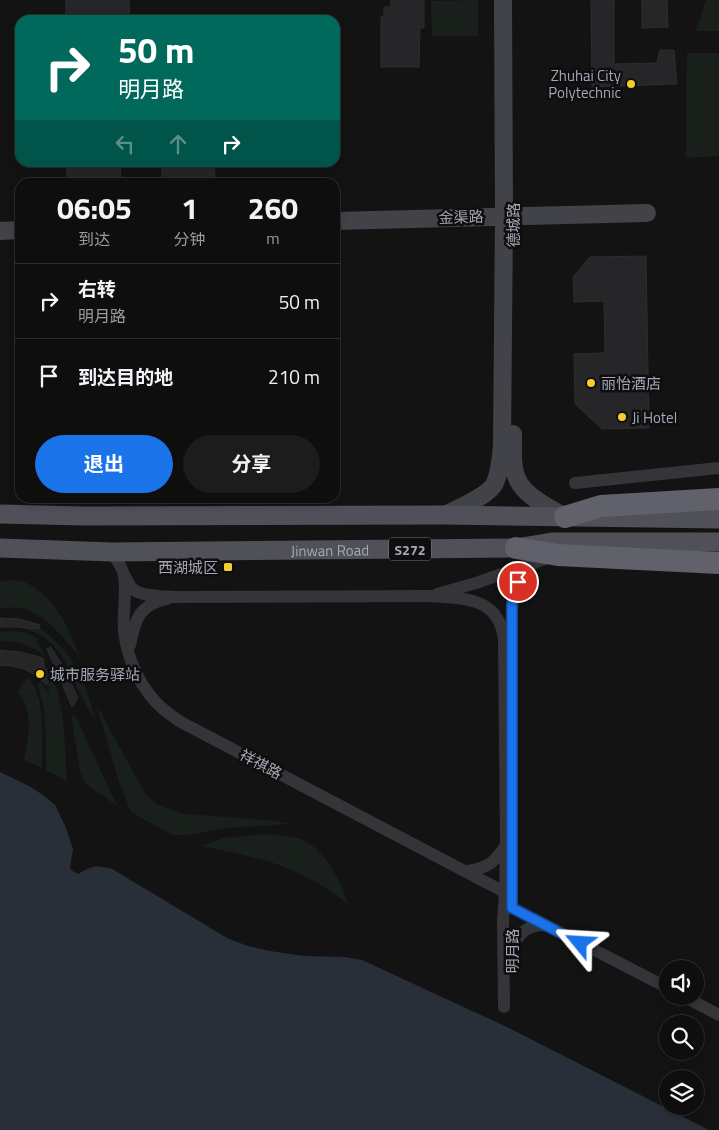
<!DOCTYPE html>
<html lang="zh">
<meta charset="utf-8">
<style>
:root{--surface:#0e0e0f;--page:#1c1c1d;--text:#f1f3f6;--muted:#9b9c9e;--line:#2e2e2f;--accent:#1a73e8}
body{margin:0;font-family:"Titillium Web","Noto Sans SC",sans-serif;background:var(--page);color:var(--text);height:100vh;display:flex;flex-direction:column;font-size:19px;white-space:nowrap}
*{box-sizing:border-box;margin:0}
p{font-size:16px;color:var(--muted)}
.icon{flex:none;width:28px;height:28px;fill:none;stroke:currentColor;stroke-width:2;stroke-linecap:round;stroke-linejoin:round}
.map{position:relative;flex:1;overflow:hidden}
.side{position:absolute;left:15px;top:178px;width:325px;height:325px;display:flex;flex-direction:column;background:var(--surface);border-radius:15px;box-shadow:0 2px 8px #0003,0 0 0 1px var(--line)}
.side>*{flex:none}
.guide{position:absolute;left:15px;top:15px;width:325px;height:152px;border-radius:15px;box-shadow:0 2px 8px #0003,0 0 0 1px var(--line);background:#00695c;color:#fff;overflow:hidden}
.tools{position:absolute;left:659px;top:960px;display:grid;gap:10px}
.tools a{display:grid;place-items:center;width:45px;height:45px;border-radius:50%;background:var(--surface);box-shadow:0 2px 8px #0003,0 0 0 1px var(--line);font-size:25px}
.pin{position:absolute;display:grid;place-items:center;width:42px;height:42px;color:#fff;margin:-21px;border:2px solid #fff;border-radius:50%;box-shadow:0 1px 5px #0007}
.me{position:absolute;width:55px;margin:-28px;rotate:297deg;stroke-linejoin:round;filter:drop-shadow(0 0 4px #0008)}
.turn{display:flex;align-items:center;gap:18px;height:105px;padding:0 20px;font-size:22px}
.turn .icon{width:65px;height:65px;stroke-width:2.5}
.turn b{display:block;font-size:35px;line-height:42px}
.lanes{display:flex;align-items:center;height:48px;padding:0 20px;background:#0003;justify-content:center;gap:25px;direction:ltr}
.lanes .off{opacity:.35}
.eta{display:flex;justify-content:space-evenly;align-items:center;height:85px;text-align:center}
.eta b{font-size:30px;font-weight:700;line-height:35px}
.primary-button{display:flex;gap:10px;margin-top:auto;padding:10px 20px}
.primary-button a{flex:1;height:58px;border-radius:30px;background:var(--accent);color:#fff;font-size:20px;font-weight:700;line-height:58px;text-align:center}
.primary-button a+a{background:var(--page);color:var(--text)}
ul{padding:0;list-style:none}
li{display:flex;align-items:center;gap:15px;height:75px;padding:0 20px;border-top:1px solid var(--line)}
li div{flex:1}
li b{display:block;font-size:19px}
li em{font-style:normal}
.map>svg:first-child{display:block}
.green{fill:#191f1b}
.water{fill:#292f38}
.building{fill:#262628;stroke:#2d2d30}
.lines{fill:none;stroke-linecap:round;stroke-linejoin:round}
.street{stroke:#343439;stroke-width:12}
.secondary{stroke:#424249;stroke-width:18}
.primary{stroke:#505058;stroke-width:19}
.highway{stroke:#60616a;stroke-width:22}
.route-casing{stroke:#114b97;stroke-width:12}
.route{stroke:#1a73e8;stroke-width:9}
.poi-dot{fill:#f3ce2c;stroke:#0e0e0f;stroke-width:2}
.labels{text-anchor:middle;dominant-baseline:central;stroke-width:5;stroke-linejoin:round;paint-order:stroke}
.shield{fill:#0e0e0f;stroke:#777983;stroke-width:1}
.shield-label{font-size:14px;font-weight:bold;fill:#a4a7b5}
.poi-label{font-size:15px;fill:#a4a7b5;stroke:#0e0e0f;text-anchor:start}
.street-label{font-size:15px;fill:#a4a7b5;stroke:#0e0e0f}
</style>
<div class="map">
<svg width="719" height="1130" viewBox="0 0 719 1130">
<rect width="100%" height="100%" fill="#131314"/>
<path class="green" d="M478 0V36H432L431 1Z
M706 0H719V31H696Z
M687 53H719V156L686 158Z
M12 580C16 581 20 581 24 582 27 583 31 585 34 587 58 603 70 630 79 656 66 641 48 617 28 610 19 607 9 608 0 608V582Z
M35 625C53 635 74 659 81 677 88 692 91 707 96 722 90 712 84 702 79 691 66 661 56 636 21 628Z
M11 631C24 632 32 634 42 642L36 640 47 658C31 644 21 642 0 641V632Z
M39 661C45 666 50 672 53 679 65 706 65 752 67 781L46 770 45 723 43 704 37 684 41 682 49 694 46 676Z
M28 677C47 699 42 740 42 768L24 760C28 738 35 710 17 692Z
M96 704 146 795 157 804 171 810 185 814 269 820 290 824 226 828 188 835H172L131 812 120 785Z
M71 714 76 717 117 806 90 787 83 780 80 771Z
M263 834C275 835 289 835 301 839 325 849 341 881 348 904 329 889 307 876 284 867 258 857 229 852 201 846L224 838Z"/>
<path class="water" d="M0 772 29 786 43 795 55 805 66 828 73 849 70 867 71 870 78 874C93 865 96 865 112 869L227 938 248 946 270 951 304 956 345 957 362 960 511 1029 709 1130H0Z"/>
<path class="building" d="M66 0H129L130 20H66Z
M391 0H424V28H420L419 67H381V17L384 16V7H391Z
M591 0H614V64L657 63 660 50H674L677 84 592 87Z
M642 0H667L668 27 642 28Z
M67 162H120L121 180 67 181Z
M162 162H214L215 179 162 180Z
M646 256 649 428 602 429 575 404 574 354 605 353 604 301 574 302 573 277 590 257Z
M0 618 20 619 40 625 39 629 15 627H0Z
M51 647 63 666 78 698 72 707 47 649Z
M0 650 20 652 43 658 47 685 32 673 24 669 12 666 0 665Z"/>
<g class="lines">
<path class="street" d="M575 483 719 468
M112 552C115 558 121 565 123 572 128 589 122 613 124 631 127 659 141 690 163 709 168 713 174 717 179 721L510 895
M123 573C126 577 128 583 131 587 138 597 163 596 174 597L430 596C464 599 499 596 504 640L506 845 505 892 503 921 504 1007
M437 594 476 583 530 564
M130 645C135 619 139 605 167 599
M512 656C512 628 505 577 536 562 541 560 546 559 551 557
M468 871C488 868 495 862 506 845
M505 904 668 988
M512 945C522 932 527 925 545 925
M683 996 719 1015"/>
<path class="secondary" d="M335 221 647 213
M0 231 20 230
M513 434C513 450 511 471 520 484 529 498 551 509 565 517
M445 515C458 508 489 496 495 483 500 471 501 458 502 445L504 216 503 0"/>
<g class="primary">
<path d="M0 514 84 516 445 515 719 519"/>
<path id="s1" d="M0 548 112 552 516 548 552 542H719"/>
</g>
<path class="highway" d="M565 517 601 506 719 499
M516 548 558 555 719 563"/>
</g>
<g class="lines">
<g class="route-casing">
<path id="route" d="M518 582 514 593 512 604V908L580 943"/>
</g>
<use href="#route" class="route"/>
</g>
<g class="poi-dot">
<circle cx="631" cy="84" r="5"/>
<circle cx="591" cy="383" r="5"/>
<circle cx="622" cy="417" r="5"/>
<rect x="223" y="562" width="10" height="10" rx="2.5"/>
<circle cx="40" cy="674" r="5"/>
</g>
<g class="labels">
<rect class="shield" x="389" y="537.5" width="42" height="23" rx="4"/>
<g class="shield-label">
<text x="410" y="549">S272</text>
</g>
<g class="poi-label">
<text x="621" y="75" text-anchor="end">Zhuhai City<tspan x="621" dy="17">Polytechnic</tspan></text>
<text x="601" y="383">丽怡酒店</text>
<text x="632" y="417">Ji Hotel</text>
<text x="218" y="567" text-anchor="end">西湖城区</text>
<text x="50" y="674">城市服务驿站</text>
</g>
<g class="street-label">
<text transform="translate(461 217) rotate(-2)">金渠路</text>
<text transform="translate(513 225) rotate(-90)">德城路</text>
<text stroke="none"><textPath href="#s1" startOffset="330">Jinwan Road</textPath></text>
<text transform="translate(261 764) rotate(28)">祥祺路</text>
<text transform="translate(512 951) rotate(-90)">明月路</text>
</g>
</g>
</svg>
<div class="tools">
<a><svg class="icon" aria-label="sound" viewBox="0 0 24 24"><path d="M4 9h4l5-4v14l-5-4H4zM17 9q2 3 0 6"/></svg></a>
<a><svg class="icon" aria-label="search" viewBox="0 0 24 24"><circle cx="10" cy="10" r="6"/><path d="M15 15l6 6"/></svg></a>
<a><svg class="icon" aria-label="layers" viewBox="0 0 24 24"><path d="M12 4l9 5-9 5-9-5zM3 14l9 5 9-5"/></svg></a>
</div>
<div class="pin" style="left:518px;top:582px;background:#d93025"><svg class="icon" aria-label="arrive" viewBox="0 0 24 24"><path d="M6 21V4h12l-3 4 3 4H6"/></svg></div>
<svg class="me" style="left:580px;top:943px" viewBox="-20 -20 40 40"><path d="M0-17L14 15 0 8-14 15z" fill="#1a73e8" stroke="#fff" stroke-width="4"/></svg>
<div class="guide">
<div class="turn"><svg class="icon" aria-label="right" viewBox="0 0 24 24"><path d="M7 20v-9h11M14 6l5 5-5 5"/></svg><div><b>50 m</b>明月路</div></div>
<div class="lanes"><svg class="icon off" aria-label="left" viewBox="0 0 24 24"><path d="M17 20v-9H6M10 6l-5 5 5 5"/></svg><svg class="icon off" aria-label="ahead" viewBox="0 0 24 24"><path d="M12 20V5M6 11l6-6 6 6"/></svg><svg class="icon" aria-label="right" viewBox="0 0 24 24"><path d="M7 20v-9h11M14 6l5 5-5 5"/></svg></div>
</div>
<section class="side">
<div class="eta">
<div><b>06:05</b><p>到达</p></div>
<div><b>1</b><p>分钟</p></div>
<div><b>260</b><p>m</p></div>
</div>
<ul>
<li><svg class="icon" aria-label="right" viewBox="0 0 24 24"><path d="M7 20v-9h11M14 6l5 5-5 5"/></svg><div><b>右转</b><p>明月路</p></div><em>50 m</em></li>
<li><svg class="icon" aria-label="arrive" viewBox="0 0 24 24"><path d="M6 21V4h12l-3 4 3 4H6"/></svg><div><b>到达目的地</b></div><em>210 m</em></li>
</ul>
<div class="primary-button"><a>退出</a><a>分享</a></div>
</section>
</div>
